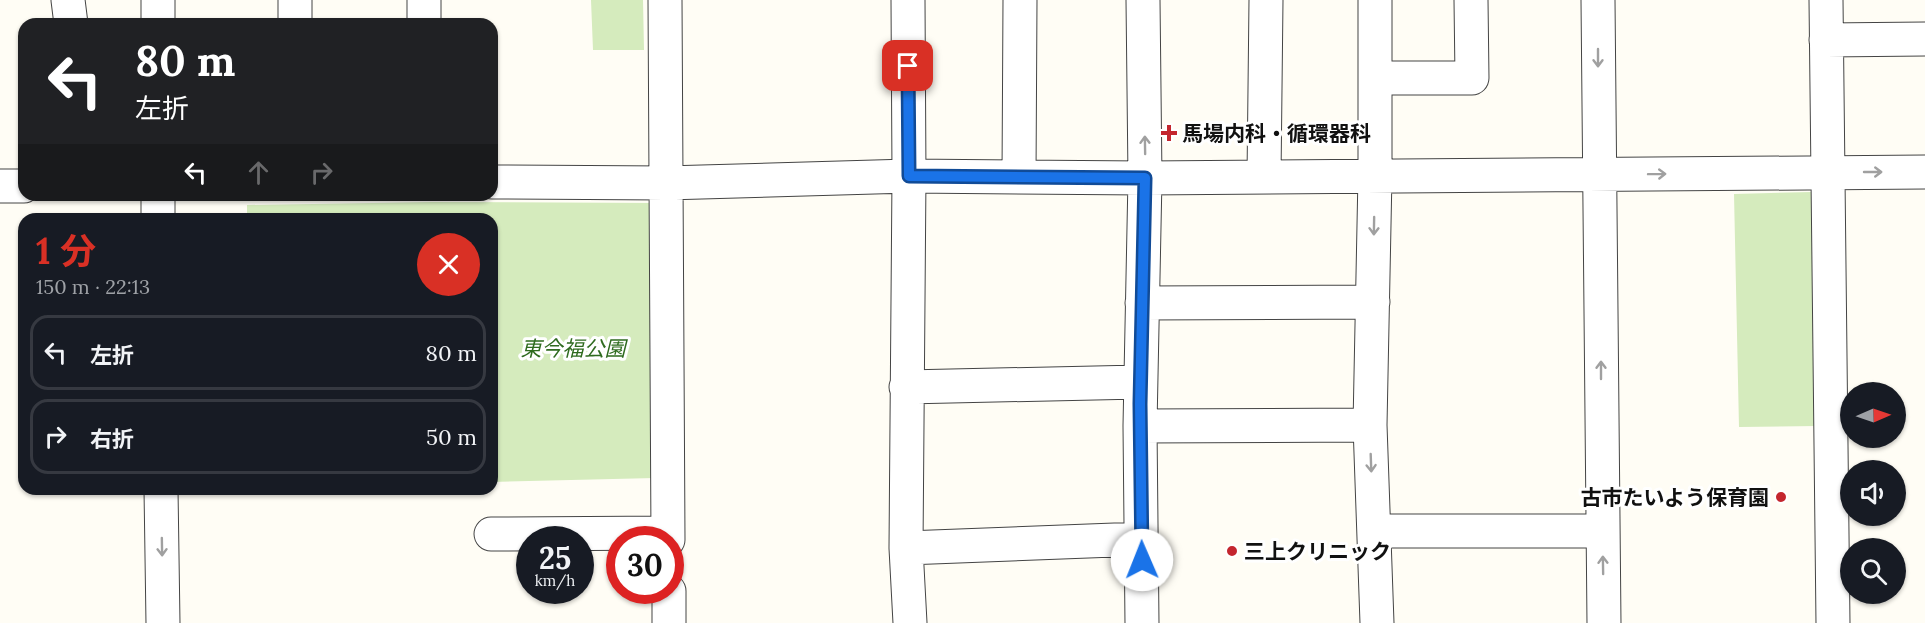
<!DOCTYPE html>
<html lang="ja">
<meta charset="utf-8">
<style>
:root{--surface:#171b24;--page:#20242c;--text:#f1f3f6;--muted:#9ea1a6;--line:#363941;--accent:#d93025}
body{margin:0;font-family:Lora,"Noto Sans JP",serif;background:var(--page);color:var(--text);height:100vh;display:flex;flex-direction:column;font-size:22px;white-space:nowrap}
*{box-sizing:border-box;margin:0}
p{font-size:20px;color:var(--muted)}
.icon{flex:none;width:33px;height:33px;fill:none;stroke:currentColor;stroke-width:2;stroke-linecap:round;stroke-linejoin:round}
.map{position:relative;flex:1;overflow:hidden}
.sheet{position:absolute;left:18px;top:213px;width:480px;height:282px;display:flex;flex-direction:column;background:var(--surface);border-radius:18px;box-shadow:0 2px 4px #0004}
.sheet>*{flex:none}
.banner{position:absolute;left:18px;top:18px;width:480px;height:183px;border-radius:18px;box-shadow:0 2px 4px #0004;background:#202124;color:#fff;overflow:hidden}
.needle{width:39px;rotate:88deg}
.fabs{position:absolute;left:1840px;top:382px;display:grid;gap:12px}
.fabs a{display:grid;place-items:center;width:66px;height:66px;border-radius:50%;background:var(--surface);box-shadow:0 2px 4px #0004;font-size:30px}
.speed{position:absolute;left:516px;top:526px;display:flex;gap:12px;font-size:30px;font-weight:700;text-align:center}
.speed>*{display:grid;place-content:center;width:78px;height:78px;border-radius:50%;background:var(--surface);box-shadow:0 2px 4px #0004;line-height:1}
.speed small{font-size:15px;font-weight:400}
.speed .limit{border:9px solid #d22;background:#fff;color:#111}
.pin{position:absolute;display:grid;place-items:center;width:51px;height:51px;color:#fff;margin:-26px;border-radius:12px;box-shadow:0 3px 9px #0006}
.me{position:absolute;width:66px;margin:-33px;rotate:359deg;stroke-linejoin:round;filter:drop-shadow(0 0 4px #0008)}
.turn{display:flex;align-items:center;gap:21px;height:126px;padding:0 18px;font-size:27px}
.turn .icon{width:78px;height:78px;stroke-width:2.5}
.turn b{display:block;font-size:42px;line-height:51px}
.lanes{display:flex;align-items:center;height:57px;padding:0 18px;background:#0003;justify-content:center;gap:30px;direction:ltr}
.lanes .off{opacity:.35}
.round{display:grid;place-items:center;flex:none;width:63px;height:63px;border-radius:32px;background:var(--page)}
.head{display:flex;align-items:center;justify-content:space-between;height:102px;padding:0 18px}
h1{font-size:36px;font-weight:700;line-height:45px;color:var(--accent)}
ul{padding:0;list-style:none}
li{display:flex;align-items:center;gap:18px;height:75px;margin:0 12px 9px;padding:0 6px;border:3px solid var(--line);border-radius:18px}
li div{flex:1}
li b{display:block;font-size:22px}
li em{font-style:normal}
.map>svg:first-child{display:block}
.green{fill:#d5ebbd}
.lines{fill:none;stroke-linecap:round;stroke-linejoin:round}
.minor-casing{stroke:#444;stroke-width:35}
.minor{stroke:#fff;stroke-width:33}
.oneway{stroke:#a0a0a0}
.route-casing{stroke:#114b97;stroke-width:15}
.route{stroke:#1a73e8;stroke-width:10}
.poi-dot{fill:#c4262e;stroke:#fff;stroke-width:2}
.labels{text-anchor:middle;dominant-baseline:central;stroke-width:6;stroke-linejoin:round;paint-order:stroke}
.poi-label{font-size:21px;font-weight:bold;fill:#111;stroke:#fff;text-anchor:start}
.park-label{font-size:21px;font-style:italic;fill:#2f6b1f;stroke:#fff}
</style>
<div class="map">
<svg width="1925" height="623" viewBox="0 0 1925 623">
<rect width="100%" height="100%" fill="#fffdf5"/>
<path class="green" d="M591 0H643L644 50H593Z
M1812 192 1817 426 1739 427 1734 194Z
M432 202 655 203V478L492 482V219H247V205Z"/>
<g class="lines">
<g class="minor-casing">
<path id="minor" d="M68 0 71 24
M665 0 668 540
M908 0 909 176 906 548 910 623
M1375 0V175L1370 425 1377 623
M1598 0 1604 623
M1826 0 1833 623
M158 24V0
M295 24V0
M424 24V0
M1826 40 1925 39
M1375 78H1472L1471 0
M1019 177 1020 0
M1264 177 1266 0
M492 182 666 183 909 176 1145 178 1925 172
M0 186H24
M158 195V219
M1142 303 1373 302
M906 387 1140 382
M1140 426 1370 425
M161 489 163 623
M1374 531H1602
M491 534 668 533
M906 548 1141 539
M669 591V623
M1142 623 1140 426 1145 178 1143 0"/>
</g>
<use href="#minor" class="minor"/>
</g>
<defs><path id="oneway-shaft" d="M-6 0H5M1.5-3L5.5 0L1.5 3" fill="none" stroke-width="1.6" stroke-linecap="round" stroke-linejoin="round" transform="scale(1.5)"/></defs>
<g class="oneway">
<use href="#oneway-shaft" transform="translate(1598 58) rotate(90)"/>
<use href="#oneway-shaft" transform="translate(1145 145) rotate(-91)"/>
<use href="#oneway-shaft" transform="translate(1873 172)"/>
<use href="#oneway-shaft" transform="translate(1657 174) rotate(-1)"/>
<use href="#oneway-shaft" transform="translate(1374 226) rotate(91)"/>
<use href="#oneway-shaft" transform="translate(1601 370) rotate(-90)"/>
<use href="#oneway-shaft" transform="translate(1371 463) rotate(88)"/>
<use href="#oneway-shaft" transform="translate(162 547) rotate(89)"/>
<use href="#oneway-shaft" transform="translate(1603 565) rotate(-91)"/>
</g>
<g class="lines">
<g class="route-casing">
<path id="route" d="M908 66 909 176 1145 178 1140 404 1142 560"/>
</g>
<use href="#route" class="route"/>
</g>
<g class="poi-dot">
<path d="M1166 124h6v6h6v6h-6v6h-6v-6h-6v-6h6z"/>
<circle cx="1781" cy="497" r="6"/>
<circle cx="1232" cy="551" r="6"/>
</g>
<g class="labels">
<g class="poi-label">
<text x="1182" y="133">馬場内科・循環器科</text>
<text x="1769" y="497" text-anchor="end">古市たいよう保育園</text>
<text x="1244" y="551">三上クリニック</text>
</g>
<g class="park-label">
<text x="573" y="348">東今福公園</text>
</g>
</g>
</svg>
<div class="fabs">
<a><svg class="needle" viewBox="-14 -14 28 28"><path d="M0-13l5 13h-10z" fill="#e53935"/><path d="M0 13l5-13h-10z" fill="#9ea1a6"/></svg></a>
<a><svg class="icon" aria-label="sound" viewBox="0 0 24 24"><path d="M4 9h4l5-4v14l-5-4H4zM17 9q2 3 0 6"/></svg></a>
<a><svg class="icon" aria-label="search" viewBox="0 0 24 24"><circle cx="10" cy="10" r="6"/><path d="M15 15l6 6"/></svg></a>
</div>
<div class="speed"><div>25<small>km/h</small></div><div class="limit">30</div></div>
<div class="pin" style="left:908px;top:66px;background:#d93025"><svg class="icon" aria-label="arrive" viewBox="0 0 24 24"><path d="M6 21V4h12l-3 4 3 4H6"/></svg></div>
<svg class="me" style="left:1142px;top:560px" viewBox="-20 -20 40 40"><circle r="19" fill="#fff"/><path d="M0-13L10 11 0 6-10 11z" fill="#1a73e8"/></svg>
<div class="banner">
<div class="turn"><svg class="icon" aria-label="left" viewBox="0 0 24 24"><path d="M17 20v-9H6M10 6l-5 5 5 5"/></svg><div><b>80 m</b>左折</div></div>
<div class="lanes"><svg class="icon" aria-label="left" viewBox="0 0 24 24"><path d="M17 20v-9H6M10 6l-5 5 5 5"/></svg><svg class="icon off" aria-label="ahead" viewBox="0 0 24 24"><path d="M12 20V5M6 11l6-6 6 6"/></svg><svg class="icon off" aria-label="right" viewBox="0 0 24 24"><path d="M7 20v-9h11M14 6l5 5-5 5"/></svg></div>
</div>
<section class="sheet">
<div class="head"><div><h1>1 分</h1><p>150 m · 22:13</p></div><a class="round" style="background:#d93025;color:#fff"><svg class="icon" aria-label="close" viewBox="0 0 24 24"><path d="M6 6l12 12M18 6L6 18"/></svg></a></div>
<ul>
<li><svg class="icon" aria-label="left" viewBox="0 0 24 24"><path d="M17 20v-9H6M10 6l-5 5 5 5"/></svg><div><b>左折</b></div><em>80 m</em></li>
<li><svg class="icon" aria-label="right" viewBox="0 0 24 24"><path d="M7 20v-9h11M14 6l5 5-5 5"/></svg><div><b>右折</b></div><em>50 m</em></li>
</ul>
</section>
</div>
